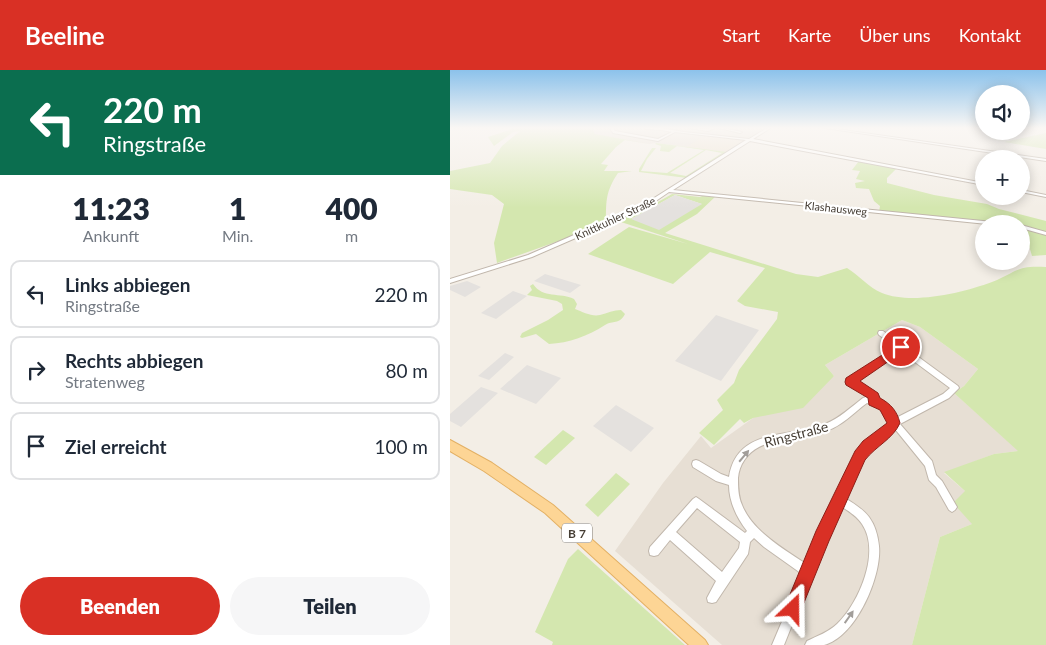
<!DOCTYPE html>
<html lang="de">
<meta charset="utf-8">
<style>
:root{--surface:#fff;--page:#f6f6f7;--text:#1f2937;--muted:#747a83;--line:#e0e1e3;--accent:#d93025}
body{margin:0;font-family:Lato,sans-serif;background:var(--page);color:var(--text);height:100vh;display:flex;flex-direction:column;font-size:19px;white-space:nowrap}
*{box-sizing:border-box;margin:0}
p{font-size:16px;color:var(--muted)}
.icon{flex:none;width:28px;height:28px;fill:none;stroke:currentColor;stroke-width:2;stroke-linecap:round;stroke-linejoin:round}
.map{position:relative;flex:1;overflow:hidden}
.sheet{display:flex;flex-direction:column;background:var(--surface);width:450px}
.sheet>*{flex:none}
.top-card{background:#0b6e4f;color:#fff;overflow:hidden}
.controls{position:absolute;left:525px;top:15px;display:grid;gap:10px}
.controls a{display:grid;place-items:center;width:55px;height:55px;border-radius:50%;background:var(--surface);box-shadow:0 2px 12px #0003;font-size:25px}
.pin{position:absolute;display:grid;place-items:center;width:42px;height:42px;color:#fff;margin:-21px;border:2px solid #fff;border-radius:50%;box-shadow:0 1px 5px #0007}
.me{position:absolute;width:55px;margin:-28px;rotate:23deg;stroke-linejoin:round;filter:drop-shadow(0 0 4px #0008)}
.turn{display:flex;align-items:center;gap:18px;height:105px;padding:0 20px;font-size:22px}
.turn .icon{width:65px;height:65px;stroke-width:2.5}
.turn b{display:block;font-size:35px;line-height:42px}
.eta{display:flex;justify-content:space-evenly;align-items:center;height:85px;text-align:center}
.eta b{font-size:30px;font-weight:800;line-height:35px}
.action{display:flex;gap:10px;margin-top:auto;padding:10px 20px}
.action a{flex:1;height:58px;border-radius:30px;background:var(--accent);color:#fff;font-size:20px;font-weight:800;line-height:58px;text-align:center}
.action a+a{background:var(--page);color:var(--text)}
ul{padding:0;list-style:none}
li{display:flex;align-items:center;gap:15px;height:68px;margin:0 10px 8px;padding:0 10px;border:2px solid var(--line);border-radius:10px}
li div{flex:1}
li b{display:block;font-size:19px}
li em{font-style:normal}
header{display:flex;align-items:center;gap:30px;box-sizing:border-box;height:70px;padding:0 25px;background:var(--accent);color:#fff}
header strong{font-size:24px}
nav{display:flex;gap:28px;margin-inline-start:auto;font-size:18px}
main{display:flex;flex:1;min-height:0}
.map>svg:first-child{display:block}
.residential{fill:#e7dfd4}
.education{fill:#ece1d0}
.green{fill:#d4e7af;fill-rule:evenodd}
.parking{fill:#e4e1de}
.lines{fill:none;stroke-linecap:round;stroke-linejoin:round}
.minor-casing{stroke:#c1b7ac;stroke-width:2}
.major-casing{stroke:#e3b064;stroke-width:2}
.minor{fill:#fff;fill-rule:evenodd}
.major{fill:#fdd595;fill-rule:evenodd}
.oneway{fill:#a29e9a}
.route{fill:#d93025;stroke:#8d1f18}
.labels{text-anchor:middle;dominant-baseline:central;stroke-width:4.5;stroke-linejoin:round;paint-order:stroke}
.far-street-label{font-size:11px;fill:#463e35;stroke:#fff}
.shield{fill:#fff;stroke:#7e7872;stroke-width:1}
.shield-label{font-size:12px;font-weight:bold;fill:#463e35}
.street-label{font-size:14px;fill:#463e35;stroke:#fff}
</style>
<header>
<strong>Beeline</strong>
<nav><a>Start</a><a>Karte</a><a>Über uns</a><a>Kontakt</a></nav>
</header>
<main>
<section class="sheet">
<div class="top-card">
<div class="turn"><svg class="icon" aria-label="left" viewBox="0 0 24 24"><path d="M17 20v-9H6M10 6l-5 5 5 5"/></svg><div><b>220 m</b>Ringstraße</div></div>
</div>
<div class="eta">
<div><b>11:23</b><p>Ankunft</p></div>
<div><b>1</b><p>Min.</p></div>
<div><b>400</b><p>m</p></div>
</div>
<ul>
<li><svg class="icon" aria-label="left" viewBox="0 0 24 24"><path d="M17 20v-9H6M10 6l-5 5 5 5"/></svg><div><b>Links abbiegen</b><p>Ringstraße</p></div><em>220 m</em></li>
<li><svg class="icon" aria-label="right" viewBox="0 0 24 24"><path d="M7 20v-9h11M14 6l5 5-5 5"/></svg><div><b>Rechts abbiegen</b><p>Stratenweg</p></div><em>80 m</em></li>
<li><svg class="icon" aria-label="arrive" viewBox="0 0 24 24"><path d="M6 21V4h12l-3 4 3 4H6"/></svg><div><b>Ziel erreicht</b></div><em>100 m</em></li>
</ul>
<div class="action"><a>Beenden</a><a>Teilen</a></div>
</section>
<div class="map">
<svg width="596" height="575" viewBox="0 0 596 575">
<rect width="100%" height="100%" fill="#f3eee6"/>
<path class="residential" d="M141 58H315L277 82 206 73 199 74 157 67 145 64Z
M452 250 470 257 528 299 514 316 504 323 569 381 544 384 494 403 515 421 522 454 490 467 462 575H272L165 481 213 413 251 366 261 378 303 348 384 306 375 295Z"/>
<path class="education" d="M256 65 292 69 294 70 275 82 236 77Z"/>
<path class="green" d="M65 58H142L145 64 199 74 175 70 166 77 151 94 158 95 154 101H182L168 103C156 121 156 130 156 151L117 168 47 193 44 173 54 134 42 125 0 119V101L40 93 52 76 70 61 63 62 44 76 38 67Z
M596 63V79L554 72Z
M206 73 277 82 237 108 189 102V99L202 78H206L197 89 191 101 217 103 254 80 227 76 219 82 210 81 211 76 205 74ZM256 80 272 83 236 106 220 103Z
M409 91 447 98 437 108V113L484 125 537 134 549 139 596 151V185L582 186 575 162 571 161V154L504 151 429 142 430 136 424 131 419 119 406 118 405 113 415 111 406 109 410 101 402 100Z
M222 124 250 127 254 125 266 126 247 144 215 163 346 204 368 207 397 198C409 205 419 218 432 223 462 235 512 223 542 212 567 202 566 195 596 197V575H462L490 467 522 454 503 433 515 421 494 402 544 384 568 381 504 323 514 316 528 299 470 257 452 250 375 295 384 306 353 338 303 348 294 353 290 349 264 375 249 363 273 340 267 330 284 313 289 300 327 249 328 242 295 236 287 231 315 198 260 182 223 214 138 184 179 157 238 174 171 152 134 166 182 144 192 141ZM225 125 252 134 181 149Z
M83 214C93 229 110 222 124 229L127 234 125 239C133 242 142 247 150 245 157 243 164 240 171 240L175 244C169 255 163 250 155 255 138 266 119 273 99 274L86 264 72 268 70 267 72 263 98 250 113 240 112 234 107 231 77 225 82 220 80 216Z
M113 360 125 368 96 395 84 387Z
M166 403 180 414 148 447 135 435Z
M128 479 235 575H102L103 572 85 562 118 489Z"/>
<path class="parking" d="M225 125 252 134 209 160 181 149Z
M95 204 131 215 120 223 84 211Z
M17 211 31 217 15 227 0 220V216Z
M63 221 77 226 46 249 31 243Z
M266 245 309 260 271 311 225 291Z
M55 283 64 287 39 310 28 306Z
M77 295 111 308 86 334 50 319Z
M31 317 48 323 11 357 0 351V344Z
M166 335 204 358 181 382 143 356Z"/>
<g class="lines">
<g class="minor-casing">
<path id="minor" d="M162 58H164V60L165 61 208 69 222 62 212 60 196 59 195 58H211L234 62 299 69 317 58H319V59L303 69 534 113V115L300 71 223 120 553 153 555 154H537L219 122 197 137 82 187 0 213V209L78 185 193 135 296 70 225 62 208 71 163 63 161 60Z
M240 58 258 59 263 58H265L258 61Z
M269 58H272L292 62 290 63Z
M375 58H379L596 89V91Z
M571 120 596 125V127L571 122Z
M571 155 596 162V165L571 158Z
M429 261H433L508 316 509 318 499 328 450 354 482 391 486 405 492 411 507 437 505 440 502 442 499 440 486 417 479 410 475 396 445 359C437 369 424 375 415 385 408 393 400 417 395 428 403 433 413 439 419 447 425 455 428 466 429 476 432 506 406 567 374 575 369 575 361 575 355 575L357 571C367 566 379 562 387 554 409 533 431 482 412 454 407 446 398 441 391 436L376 470 334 575H322L352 504 314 477 304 468 300 472 298 484 266 532 262 533 258 532 257 528 266 511 220 470 208 485 204 486 200 485 199 481 200 477 243 429 246 427 249 429 295 463 297 461C287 448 279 432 279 415L266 411 243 397 242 394 243 391 246 390 249 391 271 404 279 407C287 357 340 368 375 354 389 349 401 337 413 328L416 327 421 328 418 325 398 314 397 312 398 310 446 277 429 265 428 263ZM450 281 500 318 493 324 446 348C442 341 436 334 428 330L429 328 424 321 407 312ZM417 333C429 336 435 342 440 353 431 365 417 371 407 382L368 463 356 494C334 479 302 461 292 435 288 426 288 417 288 408 289 395 297 383 309 377 329 367 354 369 376 361 392 356 403 343 417 333ZM247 438 290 472 289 478 272 502 226 462Z"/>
</g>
<g class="major-casing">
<path id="major" d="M0 370 42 393 103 435 255 570 258 575H239L95 443 34 401 0 381Z"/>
</g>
<use href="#minor" class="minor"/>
<use href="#major" class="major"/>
</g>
<defs><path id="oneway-solid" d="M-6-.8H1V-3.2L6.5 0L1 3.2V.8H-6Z" transform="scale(1.25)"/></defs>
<g class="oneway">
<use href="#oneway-solid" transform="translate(294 386) rotate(-50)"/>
<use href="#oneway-solid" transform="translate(399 547) rotate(-55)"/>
</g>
<linearGradient id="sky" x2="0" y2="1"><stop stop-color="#8cc2eb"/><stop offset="0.42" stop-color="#faf7f4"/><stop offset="1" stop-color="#faf7f4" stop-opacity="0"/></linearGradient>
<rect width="596" height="138" fill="url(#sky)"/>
<path class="route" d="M451 273 455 274 457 277 455 280 410 311 428 323 430 328C441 334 447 341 450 353 443 369 426 376 415 390L379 471 349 545 343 548 336 545 334 539 366 461 405 381 413 371 437 353 430 340 419 335 418 328 396 315 395 312 396 308Z"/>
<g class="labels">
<g class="far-street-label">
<text transform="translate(386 138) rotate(6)">Klashausweg</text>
<text transform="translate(165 148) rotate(-25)">Knittkuhler Straße</text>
</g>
<rect class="shield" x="112" y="453.5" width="30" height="19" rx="4"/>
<g class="shield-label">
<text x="127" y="463">B 7</text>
</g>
<g class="street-label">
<text transform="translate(346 364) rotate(-15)">Ringstraße</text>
</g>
</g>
</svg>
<div class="controls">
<a><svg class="icon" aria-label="sound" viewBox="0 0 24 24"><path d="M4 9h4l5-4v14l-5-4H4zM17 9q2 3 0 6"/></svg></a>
<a>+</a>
<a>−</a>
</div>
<div class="pin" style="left:451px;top:277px;background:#d93025"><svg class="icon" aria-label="arrive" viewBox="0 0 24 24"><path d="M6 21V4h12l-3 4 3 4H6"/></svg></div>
<svg class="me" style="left:343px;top:539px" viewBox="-20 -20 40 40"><path d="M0-17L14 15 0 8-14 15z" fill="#d93025" stroke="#fff" stroke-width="4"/></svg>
</div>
</main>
